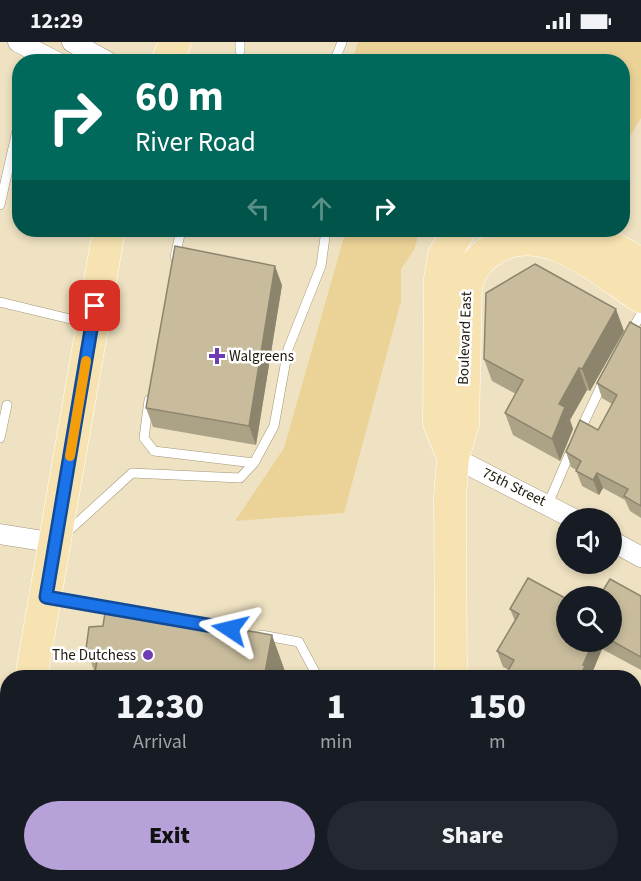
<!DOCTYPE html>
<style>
:root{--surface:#171b24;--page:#242831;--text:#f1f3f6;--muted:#9ea1a6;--accent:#b6a1d8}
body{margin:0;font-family:"Source Sans 3",sans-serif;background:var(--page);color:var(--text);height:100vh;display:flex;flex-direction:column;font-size:22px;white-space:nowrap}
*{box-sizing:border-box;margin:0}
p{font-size:20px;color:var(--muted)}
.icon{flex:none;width:33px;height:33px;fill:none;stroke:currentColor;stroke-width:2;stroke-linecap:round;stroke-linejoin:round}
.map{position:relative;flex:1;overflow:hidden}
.details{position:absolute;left:0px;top:628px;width:642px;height:212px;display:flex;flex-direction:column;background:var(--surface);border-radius:24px 24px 0 0;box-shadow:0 3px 9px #0003}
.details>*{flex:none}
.top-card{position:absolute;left:12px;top:12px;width:618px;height:183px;border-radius:24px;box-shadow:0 3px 9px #0003;background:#00695c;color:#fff;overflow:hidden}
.buttons{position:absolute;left:556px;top:466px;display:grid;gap:12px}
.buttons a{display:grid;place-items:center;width:66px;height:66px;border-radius:50%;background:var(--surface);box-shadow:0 3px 9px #0003;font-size:30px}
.pin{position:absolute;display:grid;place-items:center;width:51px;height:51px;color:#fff;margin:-26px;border-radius:12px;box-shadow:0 3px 9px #0006}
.me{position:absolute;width:66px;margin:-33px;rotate:280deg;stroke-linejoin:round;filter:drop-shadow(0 0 4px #0008)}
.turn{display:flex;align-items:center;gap:21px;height:126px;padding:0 24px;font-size:27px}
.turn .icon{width:78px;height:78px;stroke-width:2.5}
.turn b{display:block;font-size:42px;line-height:51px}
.lanes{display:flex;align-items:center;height:57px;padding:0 24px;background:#0003;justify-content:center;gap:30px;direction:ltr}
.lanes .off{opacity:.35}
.eta{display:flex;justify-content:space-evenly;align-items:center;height:102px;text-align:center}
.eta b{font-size:36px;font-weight:800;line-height:42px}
.cta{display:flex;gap:12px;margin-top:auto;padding:12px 24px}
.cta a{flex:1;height:69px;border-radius:36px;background:var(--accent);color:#111;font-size:24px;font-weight:800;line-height:69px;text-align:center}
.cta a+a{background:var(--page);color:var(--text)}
.status{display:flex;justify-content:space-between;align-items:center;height:42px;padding:0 30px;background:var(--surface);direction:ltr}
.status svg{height:16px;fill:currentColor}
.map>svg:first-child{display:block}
.green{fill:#ebd397}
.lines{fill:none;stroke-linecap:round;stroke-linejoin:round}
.service-casing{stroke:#a29678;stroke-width:10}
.minor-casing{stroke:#a29678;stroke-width:21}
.primary-casing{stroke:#fff;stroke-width:33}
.service{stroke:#fff;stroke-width:9}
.minor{stroke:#fff;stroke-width:20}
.primary{stroke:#f7e3b1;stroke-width:32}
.wall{fill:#aca286}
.shaded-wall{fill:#8c846d}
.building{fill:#c8bc9c;stroke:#8c846d;stroke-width:1.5}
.route-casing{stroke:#114b97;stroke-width:15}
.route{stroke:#1a73e8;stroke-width:10}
.slow{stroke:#f59e0b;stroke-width:10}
.poi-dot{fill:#6e3cb3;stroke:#fff;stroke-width:2}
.labels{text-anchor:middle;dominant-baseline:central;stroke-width:5;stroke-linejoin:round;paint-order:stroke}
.street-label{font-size:15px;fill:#1e190d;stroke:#fff}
.poi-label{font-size:15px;fill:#1e190d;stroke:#fff;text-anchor:start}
</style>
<div class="status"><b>12:29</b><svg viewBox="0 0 49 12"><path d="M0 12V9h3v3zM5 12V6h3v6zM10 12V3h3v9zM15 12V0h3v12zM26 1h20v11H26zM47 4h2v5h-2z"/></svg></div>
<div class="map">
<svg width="641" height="839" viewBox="0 0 641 839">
<rect width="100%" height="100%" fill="#efe2c2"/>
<path class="green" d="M358 0H641V76L623 106 622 20 352 19Z
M346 188H420L414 208 401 227V259L344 471 235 479 284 406Z"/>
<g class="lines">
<g class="service-casing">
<path id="service" d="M240 0V9
M334 20 342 0
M0 163 20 75
M175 215 181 188
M0 260 87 281
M630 292 641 272
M149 358 144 396 154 409 254 421
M579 391 604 338
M0 396 7 363
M548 462 572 406
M64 493 132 431 240 436 254 421 274 384 288 307 321 224 326 188
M51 556 117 567
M261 593 299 600 315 630 314 636
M73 839 75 832
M276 839 278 832"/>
</g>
<g class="minor-casing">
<path id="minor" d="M18 0 57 20
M72 0 108 20
M453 415 574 477
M0 492 56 501
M612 499 641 515
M634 811 641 815"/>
</g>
<g class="primary-casing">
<path id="primary" d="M167 20 175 0
M582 188 641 222
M453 415 439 381 440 237 444 213 460 188
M31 636 109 188
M451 636 450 455 453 415 463 382 466 244C471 228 477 217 492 208 541 174 601 229 641 255
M0 809 8 762
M451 832V839"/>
</g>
<use href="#service" class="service"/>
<use href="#minor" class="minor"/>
<use href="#primary" class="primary"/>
</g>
<path class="wall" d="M282 243 256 403 153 385 146 366Z
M641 286V476L630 469 625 458 603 446 599 453 582 444 576 428 571 425 566 410 598 388 612 362 602 356 597 341Z
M624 289 590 349 587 348 570 378 573 387 560 419 513 393 505 371 516 352 492 339 484 317Z
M641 554V628L602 607 590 636H504L509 628 503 625 497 609 515 579 510 567 567 600H612V555Z
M86 607 286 632 285 636H97Z
M641 705V759L634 755V711L637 713Z
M134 832H243L242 839H142L140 833Z
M497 834 584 836 631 839H499Z"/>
<path class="shaded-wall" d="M275 224 282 243 256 403 249 384Z
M616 267 624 289 590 349 582 327Z
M579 326 587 348 570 378 573 387 560 419 552 397 559 362Z
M597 431 603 446 599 453 593 438Z
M272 593 286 632 285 636H264Z
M593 600H600L602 607 590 636H579Z
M221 832H243L242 839H220Z"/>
<path class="building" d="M175 204 275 224 249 384 146 366Z
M535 222 616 267 582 327 579 326 559 362 565 365 552 397 505 371 523 338 484 317 486 251Z
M630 280 641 286V464L624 454 628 447 597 431 593 438 576 429 581 419 566 410 580 378 598 388 617 353 597 341Z
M528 536 567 557V600H593L583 623 585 624 579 636H504L514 618 497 609 519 572 510 567Z
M610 537 641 554V615L612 599V555H599Z
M106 564 272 593 264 636H122L95 631 98 612 86 607 89 585 103 584Z
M641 705V748L634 745V711L637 713Z
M186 832H221L220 839H185Z
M498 832H578L584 836 586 832H619L631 839H505L497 834Z"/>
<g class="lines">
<g class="route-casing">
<path id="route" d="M95 264 46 555 230 587"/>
</g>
<use href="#route" class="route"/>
<path class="slow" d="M70 414 86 319"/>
</g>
<g class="poi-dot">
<path d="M214 305h6v6h6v6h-6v6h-6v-6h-6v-6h6z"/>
<circle cx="148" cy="613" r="6"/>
</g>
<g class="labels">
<g class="street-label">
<text transform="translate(465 296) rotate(-88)">Boulevard East</text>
<text transform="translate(514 445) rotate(26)">75th Street</text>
</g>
<g class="poi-label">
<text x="229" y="314">Walgreens</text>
<text x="136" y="613" text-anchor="end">The Dutchess</text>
</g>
</g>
</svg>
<div class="buttons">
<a><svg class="icon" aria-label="sound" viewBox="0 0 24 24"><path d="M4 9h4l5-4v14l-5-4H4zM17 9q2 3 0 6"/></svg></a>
<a><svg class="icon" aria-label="search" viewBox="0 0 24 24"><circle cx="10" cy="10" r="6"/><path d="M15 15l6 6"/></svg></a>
</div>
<div class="pin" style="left:95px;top:264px;background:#d93025"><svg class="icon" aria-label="arrive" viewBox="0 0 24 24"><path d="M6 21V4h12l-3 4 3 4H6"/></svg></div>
<svg class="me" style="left:230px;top:587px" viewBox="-20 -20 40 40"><path d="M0-17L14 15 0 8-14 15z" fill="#1a73e8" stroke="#fff" stroke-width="4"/></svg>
<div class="top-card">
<div class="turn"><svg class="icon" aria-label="right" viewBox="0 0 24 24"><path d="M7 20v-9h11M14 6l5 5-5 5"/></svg><div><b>60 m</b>River Road</div></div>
<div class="lanes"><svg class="icon off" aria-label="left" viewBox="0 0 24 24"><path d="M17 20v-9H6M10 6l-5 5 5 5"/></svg><svg class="icon off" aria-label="ahead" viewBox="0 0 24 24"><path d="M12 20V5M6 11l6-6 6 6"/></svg><svg class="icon" aria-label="right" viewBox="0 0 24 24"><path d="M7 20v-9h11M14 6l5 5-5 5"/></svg></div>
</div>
<section class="details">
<div class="eta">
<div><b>12:30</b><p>Arrival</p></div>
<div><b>1</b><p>min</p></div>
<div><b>150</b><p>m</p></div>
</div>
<div class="cta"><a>Exit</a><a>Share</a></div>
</section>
</div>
